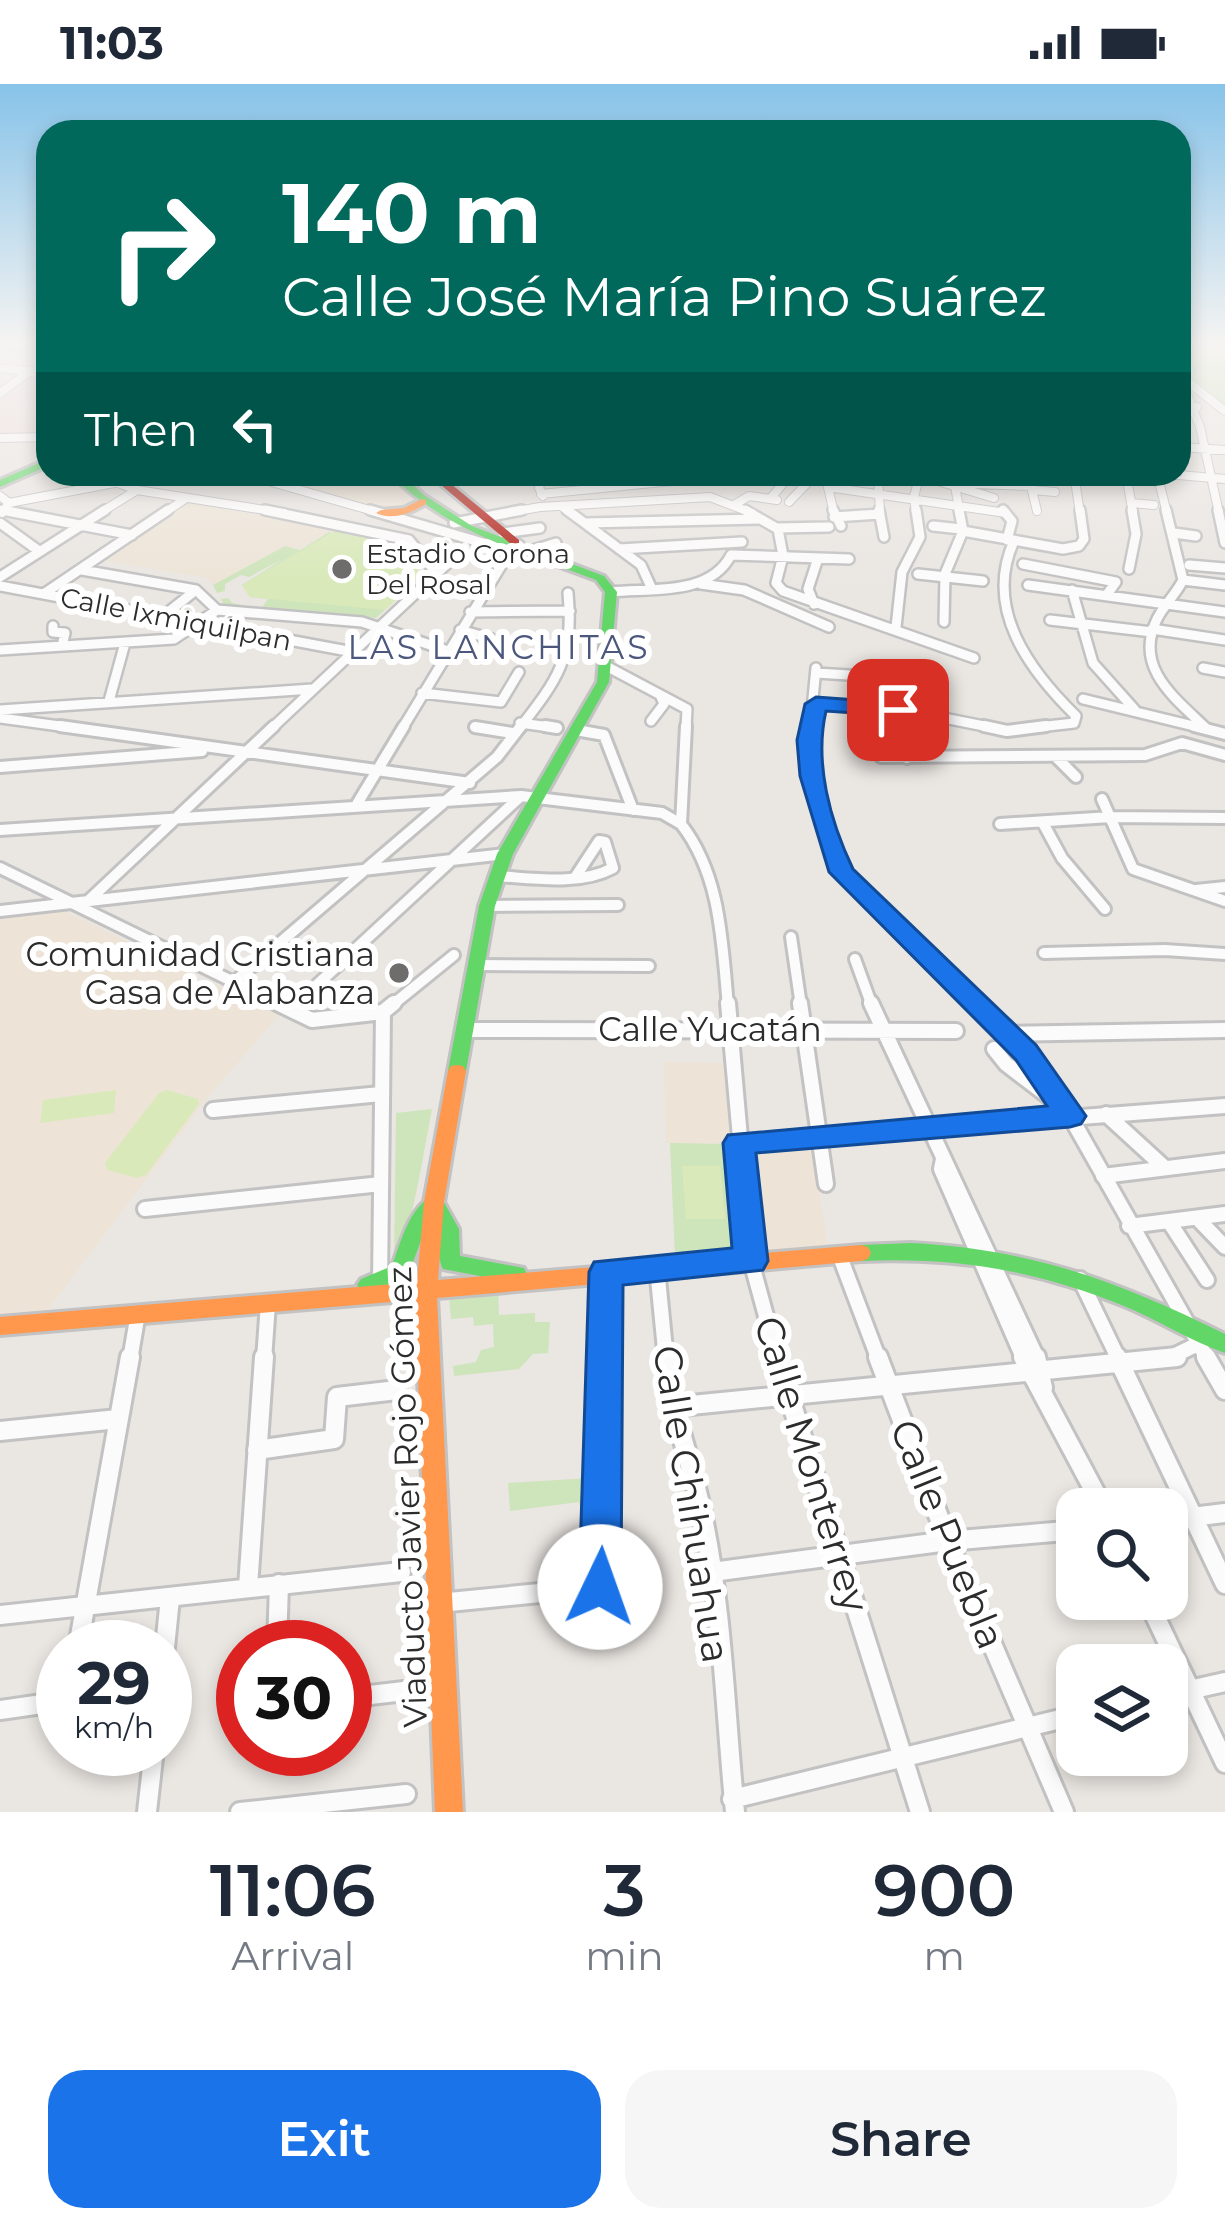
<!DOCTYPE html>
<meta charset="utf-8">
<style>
:root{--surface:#fff;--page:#f6f6f7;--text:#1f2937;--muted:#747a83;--accent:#1a73e8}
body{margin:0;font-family:Montserrat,sans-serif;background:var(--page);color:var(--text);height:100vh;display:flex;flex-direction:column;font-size:45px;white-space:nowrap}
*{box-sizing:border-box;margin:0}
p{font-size:39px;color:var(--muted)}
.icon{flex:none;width:66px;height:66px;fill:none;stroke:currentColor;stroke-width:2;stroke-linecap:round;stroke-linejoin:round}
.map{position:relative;height:1728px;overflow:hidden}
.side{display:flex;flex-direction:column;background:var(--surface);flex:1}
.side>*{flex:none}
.hud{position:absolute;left:36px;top:36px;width:1155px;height:366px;border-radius:36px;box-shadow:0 6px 18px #0003;background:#00695c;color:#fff;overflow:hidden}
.fabs{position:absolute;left:1056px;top:1404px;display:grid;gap:24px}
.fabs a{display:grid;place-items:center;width:132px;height:132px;border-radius:24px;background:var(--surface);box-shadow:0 6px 18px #0003;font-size:60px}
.speed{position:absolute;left:36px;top:1536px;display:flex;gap:24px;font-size:60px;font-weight:700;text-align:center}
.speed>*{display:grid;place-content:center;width:156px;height:156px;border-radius:50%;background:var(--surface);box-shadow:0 6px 18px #0003;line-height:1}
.speed small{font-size:30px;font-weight:400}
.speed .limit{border:18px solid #d22;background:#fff;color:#111}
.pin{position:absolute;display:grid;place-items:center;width:102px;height:102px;color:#fff;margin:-51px;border-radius:24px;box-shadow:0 6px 18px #0006}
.me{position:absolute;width:132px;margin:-66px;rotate:3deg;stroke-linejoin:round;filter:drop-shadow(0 0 9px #0008)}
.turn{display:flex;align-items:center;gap:42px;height:252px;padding:0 48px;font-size:54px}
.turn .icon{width:156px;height:156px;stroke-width:2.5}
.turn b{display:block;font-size:84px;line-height:102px}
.then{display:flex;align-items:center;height:114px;padding:0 48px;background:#0003;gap:24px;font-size:45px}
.eta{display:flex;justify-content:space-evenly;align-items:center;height:204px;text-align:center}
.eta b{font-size:72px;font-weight:600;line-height:84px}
.action{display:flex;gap:24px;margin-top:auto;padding:24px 48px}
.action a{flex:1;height:138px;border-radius:36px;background:var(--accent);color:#fff;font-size:48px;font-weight:600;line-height:138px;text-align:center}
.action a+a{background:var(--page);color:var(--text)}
.status{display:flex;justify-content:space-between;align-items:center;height:84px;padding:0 60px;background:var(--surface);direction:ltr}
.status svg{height:33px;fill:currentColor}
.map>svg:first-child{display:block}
.education{fill:#ede4d7}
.medical{fill:#ecdcdc}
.green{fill:#cee4bb}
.pitch{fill:#d9e9b9}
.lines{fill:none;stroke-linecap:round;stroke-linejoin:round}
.street-far4-casing{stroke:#c3c2c3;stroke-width:10}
.street-far3-casing{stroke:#c3c2c3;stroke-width:14}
.street-far2-casing{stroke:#c3c2c3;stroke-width:16}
.street-far1-casing{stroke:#c3c2c3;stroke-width:20}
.street-casing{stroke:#c3c2c3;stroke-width:24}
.fast-casing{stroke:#c3c2c3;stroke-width:6}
.slow-casing{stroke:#c3c2c3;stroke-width:6}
.jam-casing{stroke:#c3c2c3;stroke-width:6}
.street-far4{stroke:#fcfbfb;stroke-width:8}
.street-far3{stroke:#fcfbfb;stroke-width:9}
.street-far2{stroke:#fcfbfb;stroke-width:10}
.street-far1{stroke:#fcfbfb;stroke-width:14}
.street{stroke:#fcfbfb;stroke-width:18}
.fast{fill:#63d668;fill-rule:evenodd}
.slow{fill:#ff974d;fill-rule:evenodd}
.jam{fill:#b3261e;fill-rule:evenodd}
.route{fill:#1a73e8;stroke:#114b97;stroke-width:3}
.poi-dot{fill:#6e6d6c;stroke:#fff;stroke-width:4.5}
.labels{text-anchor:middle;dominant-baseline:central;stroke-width:12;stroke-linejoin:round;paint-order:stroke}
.far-poi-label{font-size:27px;fill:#2c2c2c;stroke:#fff;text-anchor:start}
.far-street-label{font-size:27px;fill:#2c2c2c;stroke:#fff}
.far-quarter-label{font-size:33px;letter-spacing:3px;fill:#4c577d;stroke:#fff}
.poi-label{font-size:33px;fill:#2c2c2c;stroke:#fff;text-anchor:end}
.street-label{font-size:33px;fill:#2c2c2c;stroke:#fff}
.near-street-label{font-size:39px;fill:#2c2c2c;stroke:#fff}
</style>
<div class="status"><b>11:03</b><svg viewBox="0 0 49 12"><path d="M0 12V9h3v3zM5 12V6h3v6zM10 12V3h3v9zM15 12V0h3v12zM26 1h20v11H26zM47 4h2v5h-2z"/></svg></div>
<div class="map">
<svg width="1225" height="1728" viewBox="0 0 1225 1728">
<rect width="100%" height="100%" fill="#eae6e2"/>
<path class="education" d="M252 390H388L414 418 404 425 384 427Z
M188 419 311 439 338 443 299 465 285 462 213 501 208 494 106 477Z
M62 826 190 887V899L209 897 280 930 208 1013 47 1227 0 1232V834Z
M664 978 724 979 730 1060 666 1059Z
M812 1061 828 1166H762L750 1062Z"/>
<path class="medical" d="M33 291 48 298V351L0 352V315Z"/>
<path class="green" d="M1179 259H1225V322L1179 290Z
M329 448 396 463 422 491 376 534 225 523 221 515 228 514 232 519 261 525 268 515 250 513 242 501 283 475 249 493 241 491 225 500V507L217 509 213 501 285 462 300 466Z
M432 1025C426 1055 409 1164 394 1181L396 1029Z
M670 1059 730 1060 740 1170 675 1172Z
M498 1209 499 1231 535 1229V1238H550L548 1269 533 1270 519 1285 454 1292 453 1282 476 1278 481 1266 494 1263 493 1240 474 1242 473 1233 451 1235 449 1213Z
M591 1394 589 1423 580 1424 579 1418 510 1427 508 1399Z"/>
<path class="pitch" d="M341 443 404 457 396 463 422 491 385 526 250 513 242 501Z
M116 1006 114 1029 40 1039 43 1016Z
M167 1006 198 1015 199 1020 146 1091 137 1094 107 1086 105 1079 159 1009Z
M682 1082H720L725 1135H686Z"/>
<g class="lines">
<g class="street-far4-casing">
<path id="street-far4" d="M0 260 48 262
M0 284 30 287 48 295
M1179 290 1200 343 1219 429
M1188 298 1225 327
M0 309 30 287
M1179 321 1197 323
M0 354 48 353
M1179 363 1225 366
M94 390 137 406 284 429
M244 390 380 429
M543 390 539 404 543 412
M825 390 834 429
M878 390 880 429
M1028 390 1037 427
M1074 390 1080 429
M1126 390 1133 429
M1157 390 1167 429
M1167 390 1225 395
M921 392 994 414
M826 393 878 397
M949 399 1032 402
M955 402 960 429
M828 403 1006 429
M1033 406 1055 408
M541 410 743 390
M0 412 9 419 2 429
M770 415 791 390
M789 418 816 390
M9 419 114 399
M1131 419 1154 421
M734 421 749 412 777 416
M561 422 571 429
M100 429 137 406
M164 429 185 415
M506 429 540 423 710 413 752 429
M916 429 914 413 920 390"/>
</g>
<g class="street-far3-casing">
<path id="street-far3" d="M2 426 132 451
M265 426 409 456 438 491
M370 426 510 467
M567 426 641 481 651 503
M745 426 778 445 783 472 776 499 783 507 974 574
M833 426 841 442
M879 426 884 453
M1003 426 1012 437 1007 456
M1166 426 1183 496C1176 510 1164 521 1157 535 1133 584 1175 614 1207 645
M1218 426 1225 459
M834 433 880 430
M0 439 39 467
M454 439 522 426
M586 439 759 435
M933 442 961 445
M777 444 829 443
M963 447 1063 465 1079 462 1084 455 1080 426
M503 449 540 444
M1174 449 1196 452
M1014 457C983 525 1030 587 1076 632L1074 639 1021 645
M619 465 742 458
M530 467 556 459
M731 471 849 475
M1023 480 1116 498 1108 509
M1189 481 1225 484
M1129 485 1136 450 1132 426
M82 486 196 506 217 526 362 538 448 567
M918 490 983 497
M0 493 105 426
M1183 496 1225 501
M701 500 744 506 829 543
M1028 501 1225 528
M0 502 353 568
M1072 506 1093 579 1135 626
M611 508C652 504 710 512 731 471
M45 509 168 426
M814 520 808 505 818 474
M470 528 570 527
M162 533 196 506
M1050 536 1152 548
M944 538 945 490 963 447 959 426
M53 542V548L65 549 62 562
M896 543 902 488 920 453 916 426
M1152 545 1225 556
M460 546 492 555
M0 566 174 555 217 526
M606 582 687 625 686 645
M1203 584 1225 588
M816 589 914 595
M422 609 501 618 519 588
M898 609H914L913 591
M1083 615 1206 645
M109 617 125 559
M816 619 914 628 999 645
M0 626 312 605
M898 626 902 645
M0 634 82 645
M651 637 664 620 661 613
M520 639 557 644
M475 643 489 645
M271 645 465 463
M402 645 510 467 519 461
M519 645C558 595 574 574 568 509
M810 645 816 584"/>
</g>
<g class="street-far2-casing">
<path id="street-far2" d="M60 642 470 699
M545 642 557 644
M686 642 681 740C721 791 722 859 728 922
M811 642V692L842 788 978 922
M901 642 907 674
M984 642 1007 647 1046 642
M1194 642 1225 650
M475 643 512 649
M576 646 604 651 633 726
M881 673 1145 671 1182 659 1225 671
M1057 674 1076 693
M0 683 202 667
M1102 715 1133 785 1225 817
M357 720 404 642
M1043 739 1062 774 1105 825
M1000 740 1111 733 1225 734
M0 746 521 712 662 729 681 740
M0 784 283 922
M496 792C532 794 580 802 613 784L605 758 599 757 576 792
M1196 806 1225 803
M88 817 274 642
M487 822 618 821
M0 827 505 770
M791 853 801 922
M1044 869 1165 866 1225 870
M855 875 872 922
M476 881 649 882
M234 898 497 673 521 642
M294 922 521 712
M391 922 454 871"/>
</g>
<g class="street-far1-casing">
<path id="street-far1" d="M277 919 312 936 383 928
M728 919 751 1177 778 1276
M800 919 826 1100
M871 919 1038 1276
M975 919 1026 969 1070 1032 1208 1276
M291 925 298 919
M383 928 394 919
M465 946 956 947
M1008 950 1225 946
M994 965 1006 980 1048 1012
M213 1026 381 1010
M1106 1030 1165 1084
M739 1059 1225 1022
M943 1075 941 1085 1024 1276
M1103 1092 1225 1077
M145 1125 381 1100
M1197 1134 1225 1163
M1170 1139 1207 1196
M1129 1142 1225 1130
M839 1170 879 1276
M657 1184 666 1276
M1080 1195 1119 1276
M380 1201 383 928
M130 1276 138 1229
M264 1276 268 1219
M604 1276 606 1188
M1165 1276 1198 1260"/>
</g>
<g class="street-casing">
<path id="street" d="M666 1273C671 1327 690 1373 701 1425 723 1524 725 1628 735 1728
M777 1273 920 1728
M878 1273 948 1457 1064 1728
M1023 1273 1104 1425
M1036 1273 1043 1304
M1117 1273 1225 1500
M1206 1273 1225 1306
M671 1323 1177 1273
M0 1347 118 1335
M257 1366 334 1355 337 1313 397 1306
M1167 1436 1225 1429
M712 1488 948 1457 1077 1446
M248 1503 264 1273
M1147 1515 1225 1679
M439 1519 600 1503 604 1273
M0 1531 401 1488
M78 1563 130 1273
M165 1563 170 1514
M277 1563 279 1500
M1167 1611 1225 1598
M345 1614 404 1607
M0 1626 63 1617
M732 1715 1077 1631
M147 1728 154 1665
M240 1728 406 1710"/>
</g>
<g class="fast-casing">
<path id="fast" d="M48 375V382L0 403V396Z
M390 390H401L424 411 472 442 604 492 617 508 609 598 513 770 495 822 466 987 463 992H451L448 987 479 822 497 770 597 598 605 508 596 496C523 468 446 448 390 390Z
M434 1110 441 1113 459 1145 460 1172 524 1184 527 1190 524 1196 517 1199 443 1185C435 1169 442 1151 433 1135L425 1146 407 1194 368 1210 361 1207 357 1201 361 1195 392 1182C401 1157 409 1124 434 1110Z
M911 1159C1031 1165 1118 1197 1225 1250V1269C1190 1257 1158 1236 1124 1222 1036 1186 956 1173 861 1177L854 1175 851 1169 854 1163 861 1161Z"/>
</g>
<g class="slow-casing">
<path id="slow" d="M422 415 426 416V420C411 429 392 437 376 429L381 426 404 424Z
M457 981 463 982 466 987 444 1118 438 1196 861 1161 868 1163 871 1169 868 1175 861 1177 437 1214 463 1728H435L415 1216 0 1251V1233L417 1198 424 1118 448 987 451 982Z"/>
</g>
<g class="jam-casing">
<path id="jam" d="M428 390H439L519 456V460H511Z"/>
</g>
<use href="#street-far4" class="street-far4"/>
<use href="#street-far3" class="street-far3"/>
<use href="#street-far2" class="street-far2"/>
<use href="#street-far1" class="street-far1"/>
<use href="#street" class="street"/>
<use href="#fast" class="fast"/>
<use href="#slow" class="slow"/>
<use href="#jam" class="jam"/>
</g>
<linearGradient id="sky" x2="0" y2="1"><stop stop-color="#87c3e9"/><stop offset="0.52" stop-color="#f6f4f2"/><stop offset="1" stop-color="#f6f4f2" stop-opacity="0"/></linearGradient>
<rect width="1225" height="501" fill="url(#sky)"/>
<path class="route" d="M816 613 898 619 909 626 898 632 826 627C814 679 830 737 853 785L1036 961 1086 1032 1081 1040 1070 1043 756 1069 768 1177 763 1186 623 1201 621 1503 615 1518 600 1524 586 1518 579 1503 589 1188 594 1178 732 1164 723 1059 728 1051 1047 1022 1016 976 829 788 800 692 797 656 805 620Z"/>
<g class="poi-dot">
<circle cx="342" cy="485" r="12"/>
<circle cx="399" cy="889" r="12"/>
</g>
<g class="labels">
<g class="far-poi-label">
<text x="366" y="469">Estadio Corona<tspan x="366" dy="31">Del Rosal</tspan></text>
</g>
<g class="far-street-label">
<text transform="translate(176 535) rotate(11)">Calle Ixmiquilpan</text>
</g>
<g class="far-quarter-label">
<text x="499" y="563">LAS LANCHITAS</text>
</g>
<g class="poi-label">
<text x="375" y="870">Comunidad Cristiana<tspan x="375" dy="38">Casa de Alabanza</tspan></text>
</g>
<g class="street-label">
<text x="710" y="945">Calle Yucatán</text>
<text transform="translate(407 1413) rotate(-92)">Viaducto Javier Rojo Gómez</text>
</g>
<g class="near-street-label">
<text transform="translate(812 1380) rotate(73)">Calle Monterrey</text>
<text transform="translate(692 1420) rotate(81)">Calle Chihuahua</text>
<text transform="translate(948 1450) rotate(68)">Calle Puebla</text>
</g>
</g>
</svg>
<div class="fabs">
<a><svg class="icon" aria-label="search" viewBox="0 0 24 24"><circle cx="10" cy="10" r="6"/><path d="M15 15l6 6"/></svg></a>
<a><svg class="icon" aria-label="layers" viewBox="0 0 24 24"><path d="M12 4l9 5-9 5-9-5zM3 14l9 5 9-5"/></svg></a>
</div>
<div class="speed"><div>29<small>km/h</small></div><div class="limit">30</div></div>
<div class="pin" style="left:898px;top:626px;background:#d93025"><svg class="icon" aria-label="arrive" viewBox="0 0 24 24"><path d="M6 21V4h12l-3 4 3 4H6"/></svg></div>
<svg class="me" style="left:600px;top:1503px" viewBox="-20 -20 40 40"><circle r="19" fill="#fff"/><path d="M0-13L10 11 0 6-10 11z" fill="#1a73e8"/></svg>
<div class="hud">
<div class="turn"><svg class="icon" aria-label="right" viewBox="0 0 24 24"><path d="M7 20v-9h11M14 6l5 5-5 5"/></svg><div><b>140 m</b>Calle José María Pino Suárez</div></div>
<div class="then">Then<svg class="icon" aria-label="left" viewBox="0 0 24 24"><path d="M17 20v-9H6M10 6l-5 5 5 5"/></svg></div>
</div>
</div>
<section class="side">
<div class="eta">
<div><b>11:06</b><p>Arrival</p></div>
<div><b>3</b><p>min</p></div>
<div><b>900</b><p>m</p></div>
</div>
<div class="action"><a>Exit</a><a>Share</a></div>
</section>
